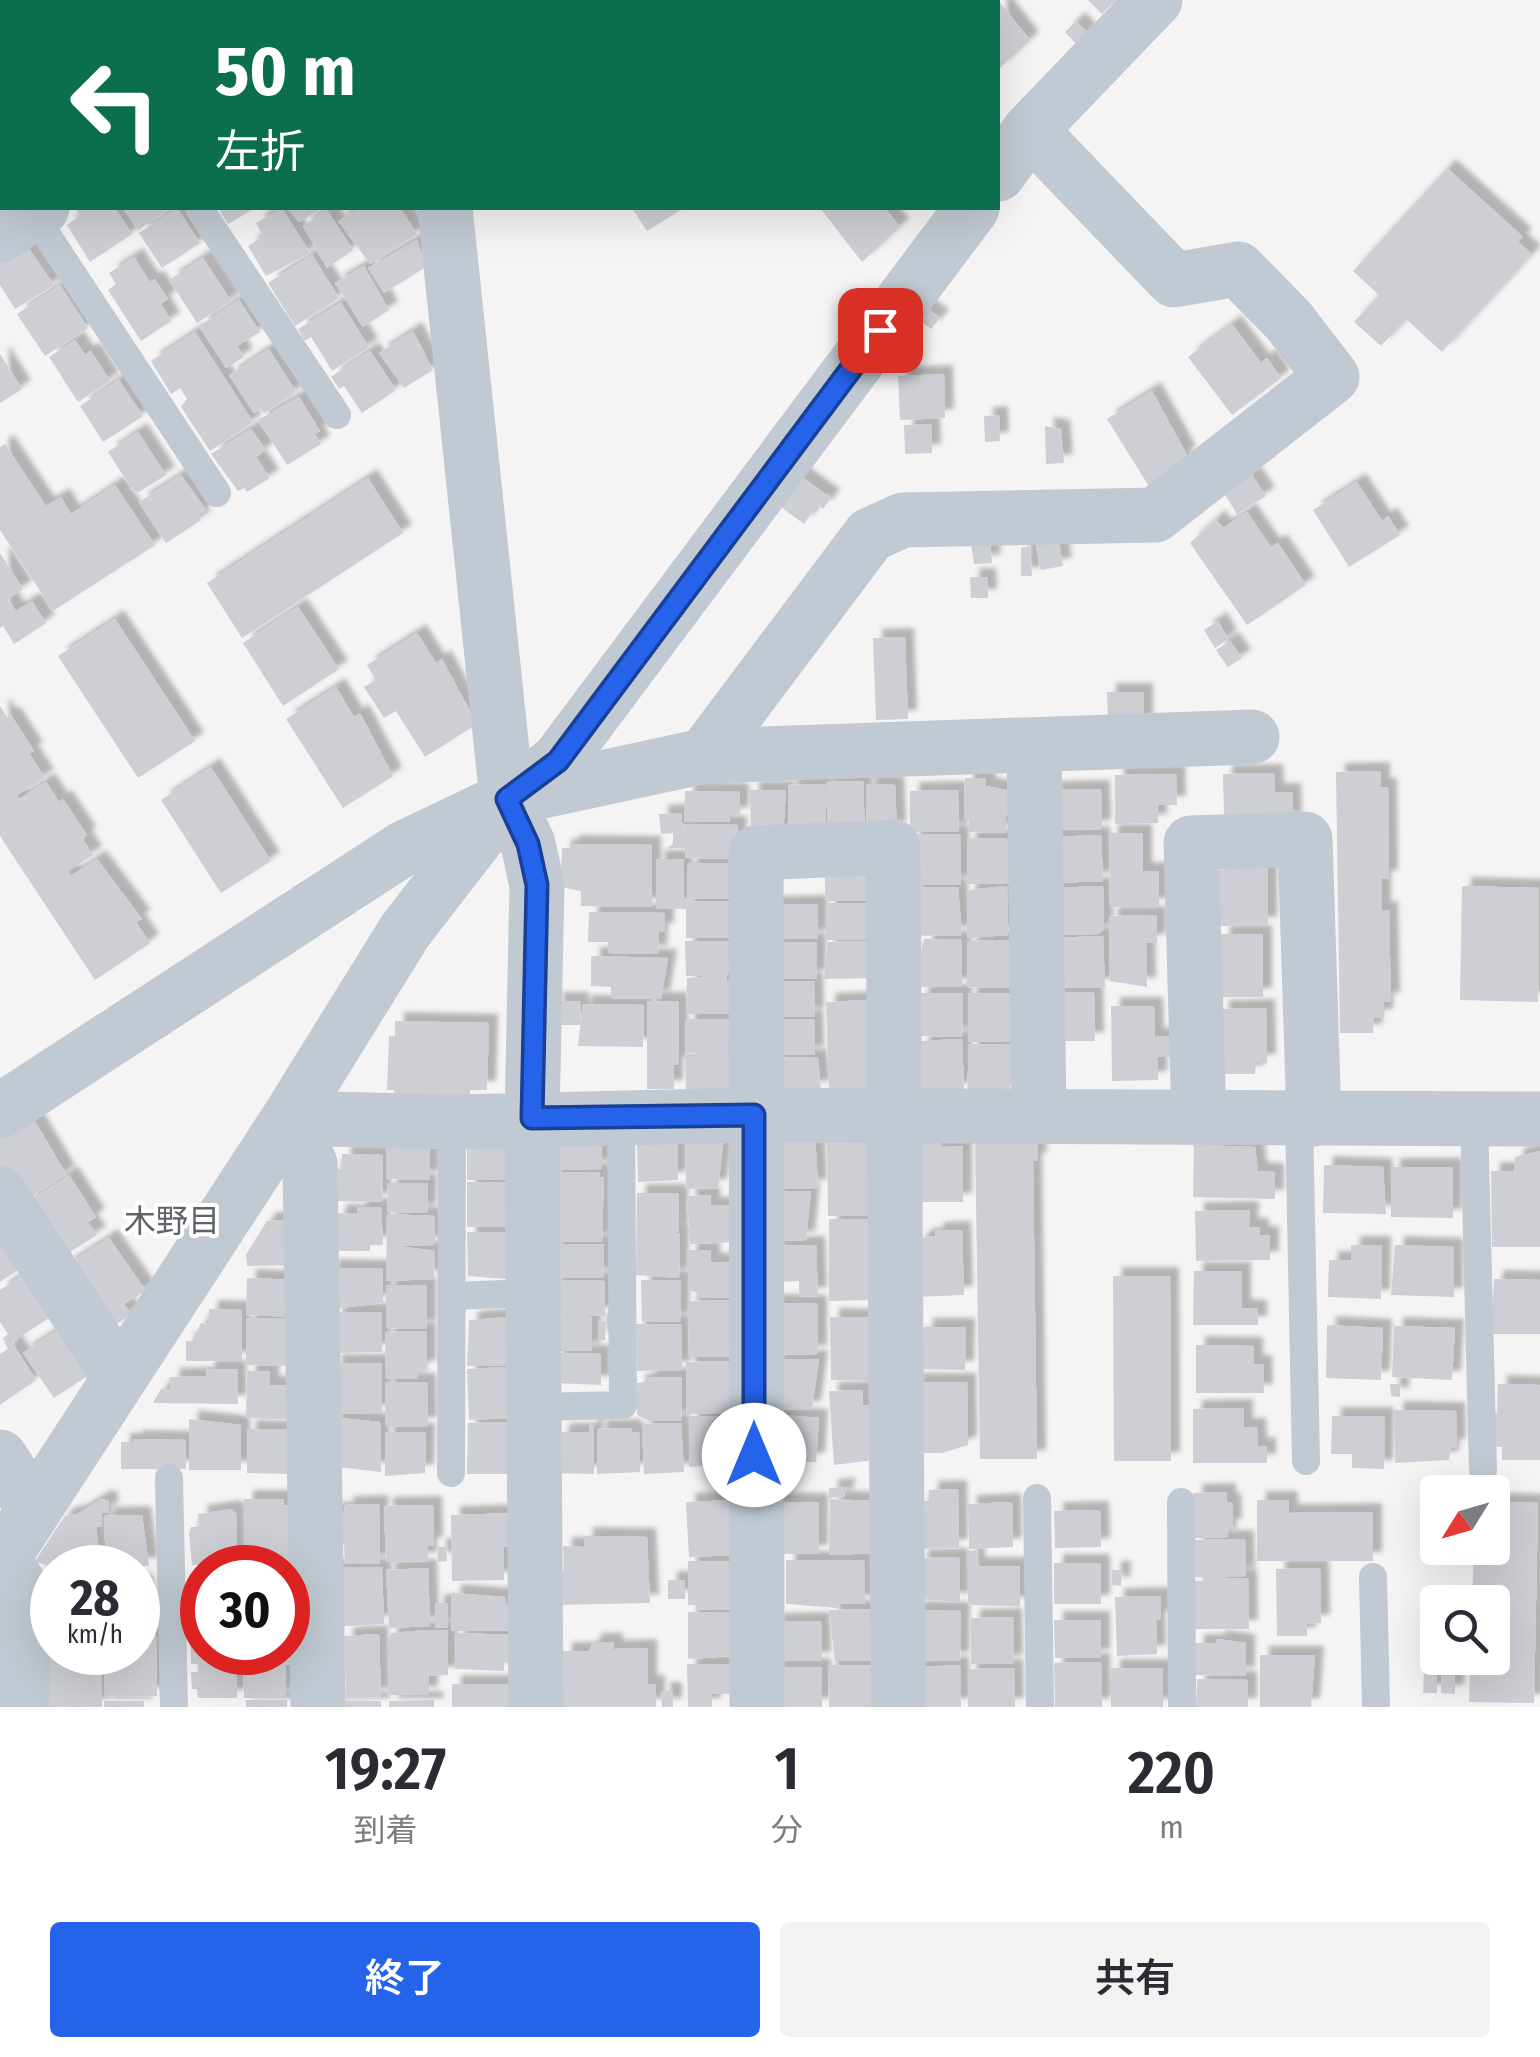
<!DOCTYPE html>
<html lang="ja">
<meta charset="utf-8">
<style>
:root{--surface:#fff;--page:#f2f2f3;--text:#2b2b33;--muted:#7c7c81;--accent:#2563eb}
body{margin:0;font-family:"Fira Sans Condensed","Noto Sans JP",sans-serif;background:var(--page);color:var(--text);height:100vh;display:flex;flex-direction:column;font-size:38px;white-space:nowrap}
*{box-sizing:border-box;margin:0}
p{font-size:32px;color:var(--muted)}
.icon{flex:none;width:55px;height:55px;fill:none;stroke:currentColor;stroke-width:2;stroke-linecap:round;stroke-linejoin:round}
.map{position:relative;height:1707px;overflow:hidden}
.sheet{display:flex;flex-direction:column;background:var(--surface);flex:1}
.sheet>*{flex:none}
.banner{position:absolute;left:0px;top:0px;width:1000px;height:210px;box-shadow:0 10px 40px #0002;background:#0b6e4f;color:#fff;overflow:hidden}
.needle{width:65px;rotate:233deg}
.tools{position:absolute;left:1420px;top:1475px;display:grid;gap:20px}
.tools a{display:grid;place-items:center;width:90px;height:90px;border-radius:10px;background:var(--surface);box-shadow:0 10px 40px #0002;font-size:50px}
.speed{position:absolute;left:30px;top:1545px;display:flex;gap:20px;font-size:50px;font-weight:700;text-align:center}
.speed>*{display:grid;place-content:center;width:130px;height:130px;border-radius:50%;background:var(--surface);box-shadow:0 10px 40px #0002;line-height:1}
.speed small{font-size:25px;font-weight:400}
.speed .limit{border:15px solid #d22;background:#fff;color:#111}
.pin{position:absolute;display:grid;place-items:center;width:85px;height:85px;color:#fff;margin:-42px;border-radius:20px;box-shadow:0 5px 15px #0006}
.me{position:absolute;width:110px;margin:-55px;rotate:0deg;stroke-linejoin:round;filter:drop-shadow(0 0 8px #0008)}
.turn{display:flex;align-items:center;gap:35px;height:210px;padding:0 50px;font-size:45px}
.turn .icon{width:130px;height:130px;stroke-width:2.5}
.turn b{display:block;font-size:70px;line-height:85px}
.eta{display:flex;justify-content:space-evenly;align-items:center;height:170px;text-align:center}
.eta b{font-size:60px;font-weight:600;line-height:70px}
.button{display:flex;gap:20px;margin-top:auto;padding:20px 50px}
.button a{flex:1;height:115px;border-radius:10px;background:var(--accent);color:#fff;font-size:40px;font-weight:600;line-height:115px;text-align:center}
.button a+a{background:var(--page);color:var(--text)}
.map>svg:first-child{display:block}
.building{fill:#cdcfd5;filter:url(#shadow)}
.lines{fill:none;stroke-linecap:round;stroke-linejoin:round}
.lane{stroke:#c1cad2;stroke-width:28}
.street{stroke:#c1cad2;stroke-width:55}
.route-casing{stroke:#184099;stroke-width:25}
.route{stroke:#2563eb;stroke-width:18}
.labels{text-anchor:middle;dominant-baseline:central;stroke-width:8;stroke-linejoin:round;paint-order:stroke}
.quarter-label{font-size:32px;fill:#5f6368;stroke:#fff}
</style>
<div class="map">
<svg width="1540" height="1707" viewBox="0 0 1540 1707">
<defs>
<filter id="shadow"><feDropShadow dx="9" dy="-9" stdDeviation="2.5" flood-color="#0004"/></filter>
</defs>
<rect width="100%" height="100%" fill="#f5f3f3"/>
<path class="building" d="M998 0 1030 40 998 70Z
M1088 0H1116L1102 14Z
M1076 21 1088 33 1076 44 1065 32Z
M1447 168 1523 237 1518 242 1532 254 1442 352 1406 319 1381 346 1354 322 1379 295 1353 271Z
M81 208H115L132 234 90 262 67 225 80 216 77 210Z
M123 208H165L167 211 138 230Z
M177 208 200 243 162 268 139 233Z
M218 208H255L228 224Z
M282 208 310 253 266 276 248 246 263 236 256 223Z
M287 208H323L299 222Z
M360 208H400L417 234 370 264 338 221Z
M632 208H684L647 231Z
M820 208H885L900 227 862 262Z
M327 210 353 250 327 268 303 226Z
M417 240 426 267 384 293 368 268Z
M27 246 54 285 15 309 0 285V262Z
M312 255 339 298 295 326 268 283Z
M134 257 150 282 155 279 168 299 161 304 171 321 141 341 108 290 116 284 109 273Z
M203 258 231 301 197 323 169 280Z
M364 266 389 310 363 327 335 283Z
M60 285 88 328 45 356 17 314Z
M239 300 260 332 237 346 244 357 226 368 199 326Z
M341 303 369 347 332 371 311 337 305 341 298 329Z
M924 307 940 318 931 329 916 318Z
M1232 324 1261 363 1267 358 1281 378 1232 415 1188 357Z
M413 331 433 370 404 388 379 353Z
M195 332 253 422 210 451 181 407 187 399 180 388 171 394 151 361Z
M75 340 85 355 91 351 110 381 78 402 49 357Z
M269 349 296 392 264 413 260 408 254 413 229 375Z
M370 351 396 390 362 413 344 386 339 389 331 377Z
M0 354 22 389 0 403Z
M944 374 945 418 900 420 898 376Z
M119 380 143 416 103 442 80 406Z
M1152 391 1187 455 1181 459 1185 466 1150 488 1107 419Z
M299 397 320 431 315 434 321 444 287 465 258 420Z
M999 415 1000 441 985 442 984 416Z
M931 424 932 453 905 454 904 425Z
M1045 426 1061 429 1064 463 1046 464Z
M251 429 266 450 256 457 270 478 247 492 244 488 238 491 211 454Z
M138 432 166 475 139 492 133 491 108 452Z
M5 444 46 506 61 497 71 514 115 485 155 545 53 611 0 530V447Z
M791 469 831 498 823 509 818 504 804 524 769 498Z
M181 475 206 510 198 515 201 520 166 543 139 502Z
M1252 475 1266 496 1237 514 1224 493Z
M368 478 403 533 242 638 207 583Z
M1357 482 1382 521 1388 516 1400 535 1349 567 1313 510Z
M1247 512 1271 547 1278 543 1306 585 1247 625 1190 543 1216 519 1223 528Z
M1058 536 1063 566 1041 570 1035 541Z
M990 542 992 563 974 564 971 544Z
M1030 546 1032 576H1021V548Z
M0 553 23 589 8 599 16 611 32 601 46 623 14 644 3 626 0 628Z
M970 577H987L988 598H971Z
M298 607 339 669 283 706 243 643Z
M115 619 195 741 138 778 58 656Z
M1218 621 1228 639 1215 648 1204 630Z
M417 633 436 663 442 659 477 724 425 757 396 711 384 718 364 687 376 680 367 665Z
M905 637 908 719 876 720 873 638Z
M1230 641 1242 658 1228 667 1216 650Z
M336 687 354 717 360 713 393 776 343 808 286 719Z
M1107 692H1144V725H1108Z
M0 706 7 717 11 715 34 751 29 753 45 778 17 795 19 799 46 782 59 802 63 799 87 835 83 839 93 855 68 871 71 876 97 859 142 919 136 922 150 943 95 980 0 836Z
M211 767 271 861 221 893 161 800Z
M1381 771V787H1388L1389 879H1382V911L1389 910 1391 1002 1384 1001V1018H1374L1373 1033H1340L1336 772Z
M1274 773 1275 792H1292L1293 822 1224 817 1223 774Z
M1176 774 1177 805H1158V823L1115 824V775Z
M965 778H986V786L1017 792 1018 816H1006V833L969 832V819H964Z
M863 781 865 833 828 834 826 782Z
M825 784 826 834H789L788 785Z
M866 784 895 785 897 831 867 832Z
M1101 789 1102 829 1051 830V790Z
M750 790H786L783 835 751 836Z
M958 790 959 832H910V791Z
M685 791 740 792V816H730V822H684Z
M681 813 682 822 675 823H683L684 838 685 824 738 825 737 859 685 858V848H667L673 844V833L661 834 659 814Z
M1109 833H1143V871H1159V907H1110Z
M911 834H960L961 885H911Z
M1101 835 1103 881 1054 883 1050 837Z
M967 838 1008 839 1011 883 967 884Z
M570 844 652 845V907L581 906V891L561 887 562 848H570Z
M656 859H684V901L733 902V938H686V909L656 908Z
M1228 861H1268V926H1218V870H1228Z
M688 863H736V899L687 898Z
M825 866 875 867 877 901H825Z
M1007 886 1008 935 967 938V890Z
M1103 886 1104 929 1099 934 1052 935 1051 888Z
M1462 886 1539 888 1538 1002 1460 1000Z
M958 887 962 935 913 936 912 888Z
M826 903H876L870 940H826Z
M818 904V939H770V905Z
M589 912 665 913V932L659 931 658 954 608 953V942H588Z
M1157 915V943H1146L1147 987 1110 981 1109 916Z
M1221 934H1263V997H1220Z
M1103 936 1105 987 1053 988 1051 938Z
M924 939 962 940V987H911L914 951H924Z
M968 940 1020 941 1016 988 967 987Z
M685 941H737L727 976V982L731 981V1014H686L687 978 715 976H686Z
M877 941 878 978 824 979 827 942Z
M770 942H817V979H770Z
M591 956 668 958 661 999 611 998V987L591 986Z
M771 981H814L815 1017H771Z
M1094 992 1095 1041H1059L1052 993Z
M921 993H963L962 1037 911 1036Z
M968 993 1020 994 1019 1042H968Z
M870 1000 872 1091 829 1092 826 1002Z
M554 1001H580L581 1025H556Z
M647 1001H679V1065H674V1089H647Z
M583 1004 644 1005 643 1047 578 1046Z
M1111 1006H1154L1155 1037 1171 1036V1057H1158V1080L1112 1081Z
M1266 1008 1267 1063H1256L1255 1074H1220V1009Z
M686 1019H729L728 1053H737L735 1093 686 1095 685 1054H710L685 1053Z
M814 1019 815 1055H771L770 1020Z
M395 1021 489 1023 487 1090H470V1097L394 1095V1090H387L389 1036H395Z
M962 1039 964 1091 922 1092 920 1041Z
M969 1044 1021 1045 1020 1086H1010V1092L967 1097Z
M771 1057 818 1058 821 1089 782 1093Z
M30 1113 66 1174 24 1202 0 1166V1134Z
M815 1132 818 1188 773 1189 786 1133Z
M677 1134 678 1180 638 1182 637 1141Z
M941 1135V1147L963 1146V1202H915L920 1138Z
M724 1137 718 1188 686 1189 685 1138Z
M387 1138 430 1141V1180L386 1179Z
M467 1138H501L515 1151V1180H467Z
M827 1138 874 1142 875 1215 828 1216Z
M975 1138H1037L1038 1161H1033L1037 1459H980Z
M602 1140V1169L551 1170V1144Z
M1194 1145 1255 1147 1258 1171 1275 1172V1199L1193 1197Z
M1540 1151V1247H1492L1491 1171H1514L1515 1157Z
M342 1154 383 1155 382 1202 330 1201 333 1168 342 1169Z
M1324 1165 1383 1167 1386 1214 1323 1213Z
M1391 1167H1453V1218L1391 1217Z
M600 1172V1177H604L602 1242H551V1173Z
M69 1175 96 1217 88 1222 97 1235 60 1258 25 1204Z
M467 1182 514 1183V1227H467Z
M388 1183H428L427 1213 387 1212Z
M811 1191 806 1240 774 1241 773 1192Z
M637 1193H679V1232L658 1233H680L679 1278 636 1275Z
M711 1195V1206L735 1205 736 1242 690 1244 687 1196Z
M357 1207H381L383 1245H370V1251H328L338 1213 358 1214Z
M1250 1210 1249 1227H1260V1235H1270V1260L1196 1261 1195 1211Z
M387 1214 434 1216 435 1245 398 1246 435 1251 434 1279 386 1281Z
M829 1219H876V1300L829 1301Z
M292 1220 297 1265 247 1266 246 1255 267 1221Z
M0 1229 24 1266 0 1282Z
M962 1230 964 1295 915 1297 917 1244 925 1237 935 1236V1231Z
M467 1232 514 1233 506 1279 468 1276Z
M109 1238 146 1291 124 1304 131 1314 110 1329 65 1266Z
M552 1244H604L603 1278 552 1277Z
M816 1245 818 1296 799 1297V1281L775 1282 773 1246Z
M1351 1245H1382L1381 1299 1328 1297 1329 1260H1351Z
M1395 1245 1454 1247V1297L1391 1295Z
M688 1250H711V1262H737L736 1298 698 1297V1292L688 1291Z
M329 1268 383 1269V1303L331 1309Z
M1194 1271H1242V1308L1258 1309V1325H1193Z
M25 1274 52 1316 12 1342 36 1380 0 1405V1354L8 1349 3 1338 8 1334 0 1322V1290Z
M1113 1276H1170L1171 1461H1114Z
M247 1278 298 1280 296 1317 246 1315Z
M1494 1279 1540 1280V1334H1491Z
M552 1280 605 1281V1316L551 1315Z
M641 1280H681L680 1322H642Z
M386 1285H427V1329L386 1328Z
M735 1300 734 1357H689L688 1301Z
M772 1303 818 1304V1354L772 1355Z
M209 1309 242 1310V1361H186V1341H192L201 1323 208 1324Z
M334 1312H382V1352L335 1353Z
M552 1316 592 1317V1351H551Z
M510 1317 511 1365 467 1366 469 1320Z
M830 1317 877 1318 878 1381 831 1380Z
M246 1318H297V1366L246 1365Z
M605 1321V1340H598V1322Z
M636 1324H681L682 1370 637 1371Z
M1327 1325 1383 1328 1381 1380 1326 1378Z
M1394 1326 1455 1328 1452 1380 1392 1377Z
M924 1327H966L965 1370 914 1369 915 1337H924Z
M59 1329 89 1375 54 1398 23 1353Z
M427 1331V1369L418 1370V1379H386L385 1332Z
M1196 1345 1254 1346V1364H1263L1264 1393H1196Z
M554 1353 601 1354V1385L555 1383Z
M773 1359H819L812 1410H772Z
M731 1361 733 1413 687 1414 686 1362Z
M333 1363H382V1414H332Z
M507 1367 509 1418 469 1420 467 1369Z
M206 1369H237L238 1404 153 1403 161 1389H171L170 1377 206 1376Z
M247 1371H270V1385H298L297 1420 246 1418Z
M647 1377H682L681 1421H649L637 1415V1383L647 1382Z
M385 1382H427L428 1426 386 1427Z
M912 1382H967L968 1445 942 1453H919Z
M1390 1384H1400V1397L1391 1396Z
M1498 1384 1540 1385V1460H1502V1447H1494L1491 1413H1497Z
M863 1390 862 1405H874L875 1460 834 1465 829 1391Z
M1244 1408V1427H1257L1258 1447 1267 1446V1463H1193V1409Z
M1394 1410 1456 1411 1457 1448 1451 1447 1449 1460 1395 1463Z
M772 1414 819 1418 816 1462 783 1461Z
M689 1416H736L732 1463 689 1467Z
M1332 1416H1385L1384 1469 1352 1468V1454H1331Z
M331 1417 380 1422 381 1472 337 1467Z
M189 1419 241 1425V1470H189Z
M508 1422V1474H467L468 1423Z
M589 1422H594V1474L552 1473 561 1432H589Z
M681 1423 684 1472 644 1474 642 1424Z
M632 1428V1433L639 1432 640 1472 597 1474V1429Z
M247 1429 299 1430 289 1474 247 1473Z
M385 1432H426L425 1473 385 1476Z
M133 1439 185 1440 186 1469H121V1442H134Z
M847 1487 844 1497 829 1498V1488Z
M958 1489 959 1548 918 1549 921 1501H929V1490Z
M1227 1492V1502H1232L1233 1527 1227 1528 1228 1537 1195 1538 1193 1493Z
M102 1499 109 1501V1513H102V1527H96L101 1568H52V1652H101L102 1707H40L39 1575H47V1566L35 1561 65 1516 77 1514Z
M244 1499H284V1505L291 1506 297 1565 245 1566Z
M830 1499 873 1501 880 1553 829 1555Z
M737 1500 738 1555 689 1557 686 1502Z
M1257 1500H1289V1513L1373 1512V1561H1257Z
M773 1502H819V1554H773Z
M1012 1502 1013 1547 969 1549 968 1504Z
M1492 1502 1538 1503 1534 1703 1469 1702 1470 1658H1492V1602H1472L1474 1548H1492Z
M379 1504 380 1564H345L344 1544 332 1545 331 1511H344L345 1505Z
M433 1505 434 1546H428V1561L386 1562 384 1506Z
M231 1509 236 1513 237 1565H192L189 1533 191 1527H199L198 1514Z
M1100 1510 1101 1547 1055 1548 1054 1511Z
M514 1513 515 1546 504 1547V1580L452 1581 451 1515Z
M142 1515 149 1566 106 1567 104 1516Z
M584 1536 647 1537 650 1603 555 1605V1572H564L563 1546 584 1547Z
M1245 1539 1246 1576 1209 1578H1248L1249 1629H1194L1195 1581H1204V1577H1195L1194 1540Z
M437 1547H446L447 1561 438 1562Z
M976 1550V1566H1020V1606L968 1605V1551Z
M959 1557 960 1602 919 1599V1558Z
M786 1560H864L865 1604H838V1608L786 1604Z
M688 1561H736L740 1610H696V1605H688Z
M1054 1563H1101V1604H1054Z
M382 1567 384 1624 331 1627 330 1568Z
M428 1568 430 1626 389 1628 386 1570Z
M1320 1568 1321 1623 1307 1624V1636H1277L1276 1569Z
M1112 1570H1122L1121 1586 1112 1585Z
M668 1580H685V1599H668Z
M199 1582H202V1632H190L191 1593 199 1592Z
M138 1583H144L151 1630H138Z
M452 1593 505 1597 506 1604H513V1631H451Z
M1161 1596V1619L1156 1620 1157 1654 1117 1656 1115 1597Z
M435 1603H448V1628H435Z
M871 1609 873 1660 835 1661 829 1610Z
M914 1610 961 1611 960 1661 915 1660Z
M688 1612 730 1613 733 1656 688 1659Z
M1013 1617 1014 1664H971V1618Z
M1054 1620H1101V1658H1055Z
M821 1621 822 1661H774V1622Z
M427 1630H448V1675L429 1676V1695H388V1639L391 1633Z
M138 1633 156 1635 157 1696 105 1697 104 1652H138Z
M456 1633 515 1635 514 1662H504V1671L455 1669Z
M379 1634 381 1697 346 1698 344 1636Z
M190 1635H202V1652H237V1698H198L197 1689H192L191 1672H198V1664H191Z
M288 1637H298L299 1665H286V1698H244L243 1652H288Z
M1217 1639 1246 1643V1676L1195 1675V1643H1216Z
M593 1642H614V1649L648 1648V1684H656V1707H561L563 1651H589Z
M1260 1655H1315L1311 1707H1260Z
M1101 1662 1102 1707H1055L1054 1663Z
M687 1664H738V1694H712V1707H688Z
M828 1665H872L873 1707H829Z
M960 1665 961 1707H915L913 1667Z
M773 1667H822V1707H774Z
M1014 1668 1015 1707H968V1669Z
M1111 1668H1163V1707H1111Z
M1424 1669 1437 1670V1693H1423Z
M1442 1670H1455V1694L1441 1693Z
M1197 1679 1248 1680V1707H1196Z
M452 1684H509V1707H452Z
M661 1691H673V1707H662Z
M246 1700H287V1707H246Z
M334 1700 381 1701V1707H334Z
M434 1700V1707H389V1701Z
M104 1701H144V1707H104Z"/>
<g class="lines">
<path class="lane" d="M96 0 97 2
M639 0 640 2
M199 208 337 415
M33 214 217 493
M1299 1119 1306 1461
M1474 1119 1483 1471
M452 1296 532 1293
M533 1407 623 1405 621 1116
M451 1473 452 1122
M169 1478 174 1707
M1037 1498 1040 1707
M1181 1502 1182 1707
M1373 1577 1376 1707"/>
<path class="street" d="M231 0 233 2
M424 0V2
M363 2 367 0
M998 174 1030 130 1155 0
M0 235 42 208
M1034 747 1039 1116
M704 756 870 535 903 520 1155 515 1332 377 1289 321 1238 269 1174 280 1030 130
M519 796 704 756 1252 737
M507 799 528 844 537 885 532 1118 536 1707
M0 1111 404 848 507 799 558 761 972 208
M1199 1119 1191 843 1305 839 1314 1119
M0 1194 120 1378
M0 1457 34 1509
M2 1559 23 1590 22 1707
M0 1562 289 1118 405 931 507 799 445 208
M318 1707 310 1164 289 1118 452 1122 754 1115 1540 1119
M757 1707 756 853 893 847 898 1707"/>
</g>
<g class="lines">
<g class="route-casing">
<path id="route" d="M754 1455V1115L532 1118 537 885 528 844 507 799 558 761 880 330"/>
</g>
<use href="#route" class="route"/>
</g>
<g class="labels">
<g class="quarter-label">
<text x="172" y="1221">木野目</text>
</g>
</g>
</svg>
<div class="tools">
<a><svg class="needle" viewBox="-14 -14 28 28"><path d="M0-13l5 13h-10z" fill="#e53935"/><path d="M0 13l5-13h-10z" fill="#7c7c81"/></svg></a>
<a><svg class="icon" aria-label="search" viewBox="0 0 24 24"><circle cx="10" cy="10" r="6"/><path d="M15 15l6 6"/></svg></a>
</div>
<div class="speed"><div>28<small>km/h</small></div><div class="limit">30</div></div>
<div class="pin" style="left:880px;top:330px;background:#d93025"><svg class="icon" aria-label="arrive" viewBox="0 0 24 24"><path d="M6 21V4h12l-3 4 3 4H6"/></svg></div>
<svg class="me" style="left:754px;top:1455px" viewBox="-20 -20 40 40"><circle r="19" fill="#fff"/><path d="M0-13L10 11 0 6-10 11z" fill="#2563eb"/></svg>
<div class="banner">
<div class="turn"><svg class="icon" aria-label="left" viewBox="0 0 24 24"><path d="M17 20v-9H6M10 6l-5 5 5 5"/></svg><div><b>50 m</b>左折</div></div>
</div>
</div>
<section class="sheet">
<div class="eta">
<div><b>19:27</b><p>到着</p></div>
<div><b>1</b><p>分</p></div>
<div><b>220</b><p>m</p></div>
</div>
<div class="button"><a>終了</a><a>共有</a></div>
</section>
